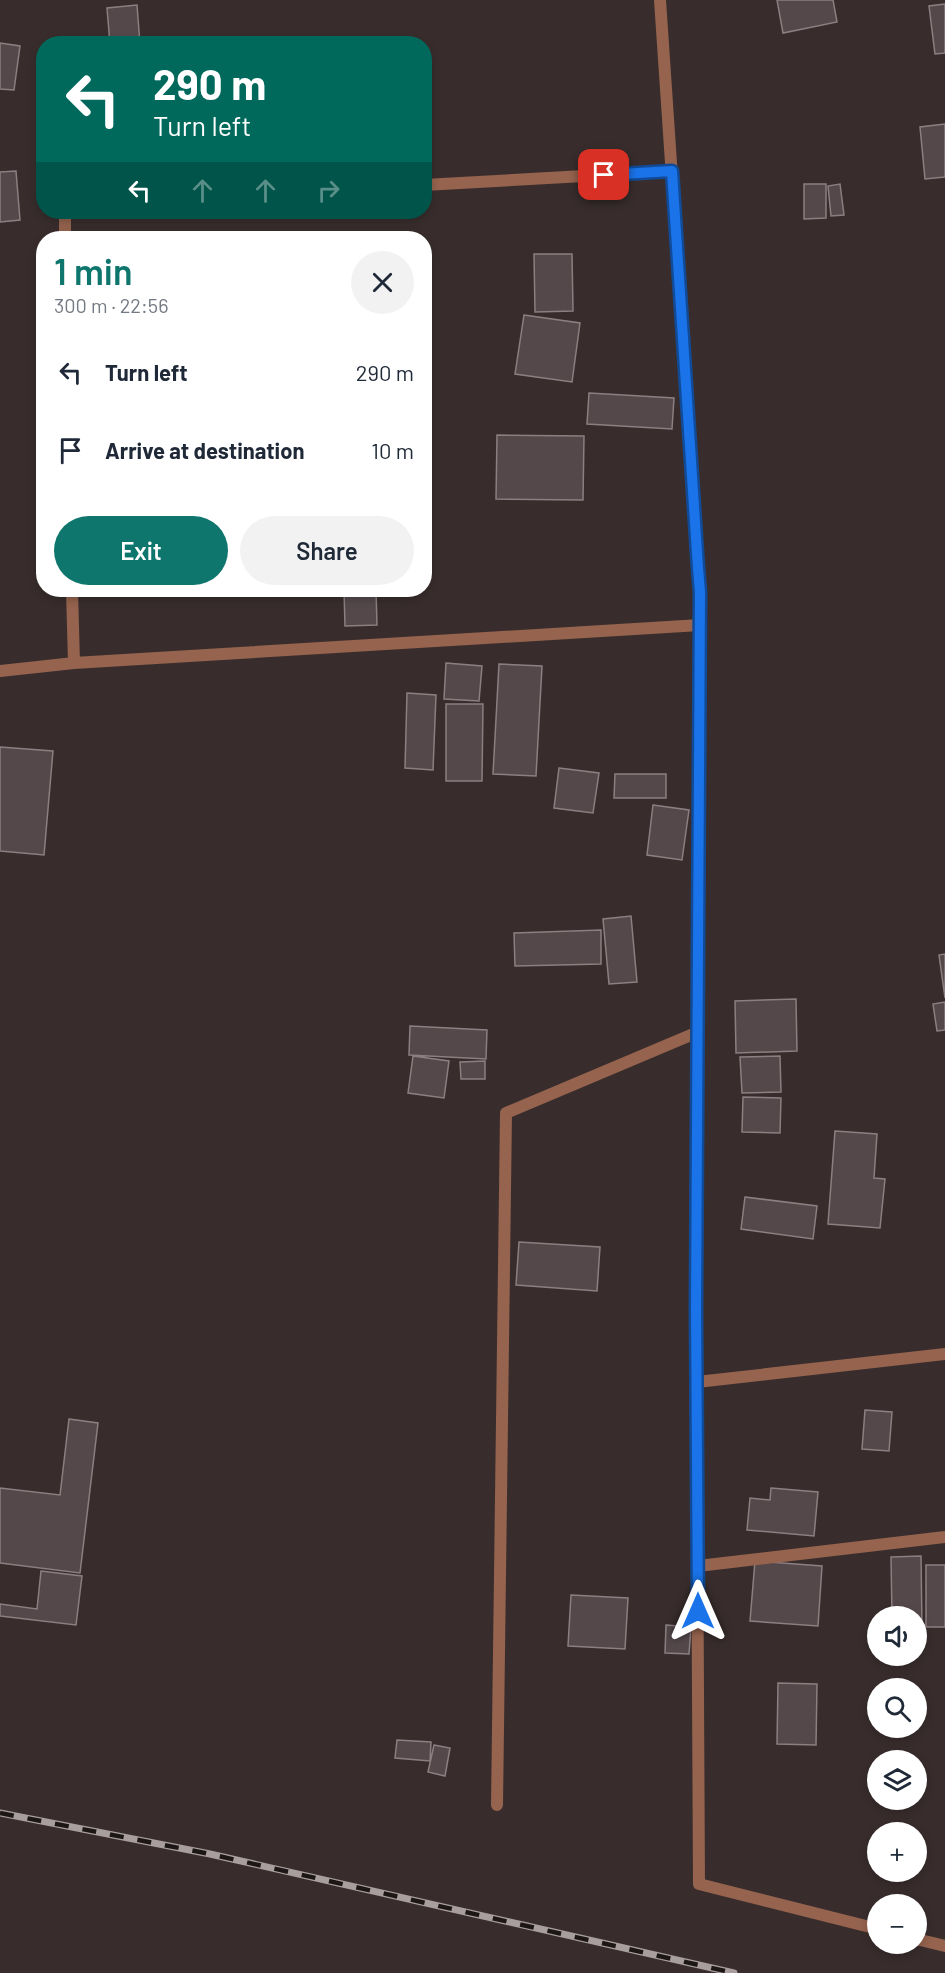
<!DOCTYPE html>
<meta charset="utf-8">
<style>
:root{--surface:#fff;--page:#f2f2f3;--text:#1f2937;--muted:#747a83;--accent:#0f766e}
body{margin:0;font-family:Barlow,sans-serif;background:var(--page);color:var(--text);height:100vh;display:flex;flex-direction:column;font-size:22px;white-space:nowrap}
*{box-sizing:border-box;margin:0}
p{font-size:20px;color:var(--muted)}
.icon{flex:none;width:33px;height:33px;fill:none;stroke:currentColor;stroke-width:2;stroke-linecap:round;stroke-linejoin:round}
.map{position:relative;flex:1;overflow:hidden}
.side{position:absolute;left:36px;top:231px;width:396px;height:366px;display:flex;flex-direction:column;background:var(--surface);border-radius:24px;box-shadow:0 3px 9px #0003}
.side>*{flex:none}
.top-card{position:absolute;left:36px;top:36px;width:396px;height:183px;border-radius:24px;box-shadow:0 3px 9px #0003;background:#00695c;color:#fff;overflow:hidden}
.fabs{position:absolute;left:867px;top:1606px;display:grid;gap:12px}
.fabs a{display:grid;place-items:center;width:60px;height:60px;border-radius:50%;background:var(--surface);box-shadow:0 3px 9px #0003;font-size:30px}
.pin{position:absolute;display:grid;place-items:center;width:51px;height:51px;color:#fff;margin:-26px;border-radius:12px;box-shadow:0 3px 9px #0006}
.me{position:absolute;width:66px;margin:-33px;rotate:0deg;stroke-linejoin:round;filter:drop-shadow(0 0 4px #0008)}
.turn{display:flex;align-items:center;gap:21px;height:126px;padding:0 18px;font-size:27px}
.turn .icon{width:78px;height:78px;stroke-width:2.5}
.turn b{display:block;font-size:42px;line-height:51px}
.lanes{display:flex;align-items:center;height:57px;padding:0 18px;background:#0003;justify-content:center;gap:30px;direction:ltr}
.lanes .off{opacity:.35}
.round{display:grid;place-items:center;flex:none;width:63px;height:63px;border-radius:32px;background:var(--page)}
.headline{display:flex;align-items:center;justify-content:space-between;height:102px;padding:0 18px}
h1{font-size:36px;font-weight:600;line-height:45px;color:var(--accent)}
.button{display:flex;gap:12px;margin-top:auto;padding:12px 18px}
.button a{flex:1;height:69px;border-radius:36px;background:var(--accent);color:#fff;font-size:24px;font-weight:600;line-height:69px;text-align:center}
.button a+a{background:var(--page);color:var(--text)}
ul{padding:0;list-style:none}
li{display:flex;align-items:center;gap:18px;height:78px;padding:0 18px}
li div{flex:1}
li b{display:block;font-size:22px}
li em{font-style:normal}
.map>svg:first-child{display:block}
.building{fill:#54484b;stroke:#8c7f82;stroke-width:1.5}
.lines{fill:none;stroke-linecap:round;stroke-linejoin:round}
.minor{stroke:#95634e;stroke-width:12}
.rail-casing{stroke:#a79e9d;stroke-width:7}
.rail{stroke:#1c1716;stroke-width:4.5;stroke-dasharray:14;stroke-linecap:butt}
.route-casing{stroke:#114b97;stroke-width:15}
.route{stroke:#1a73e8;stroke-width:10}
</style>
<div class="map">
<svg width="945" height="1973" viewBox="0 0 945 1973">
<rect width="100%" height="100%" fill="#382d2c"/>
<path class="building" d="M777 0H833L837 22 783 33Z
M945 4V53L935 54 929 6Z
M137 5 140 44H110L107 8Z
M0 43 20 46 14 90 0 89Z
M945 124V177L925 179 920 127Z
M16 171 20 220 0 222V172Z
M804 184H826V218L804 219Z
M840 184 844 215 831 216 828 186Z
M534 254H572L573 311 535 312Z
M524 315 580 323 572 382 515 374Z
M589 393 674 398 672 429 587 424Z
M497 435 584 436 583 500 496 499Z
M344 590H376L377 625 345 626Z
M446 663 482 666 479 701 444 699Z
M499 664 542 666 536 776 493 774Z
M407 693 436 695 433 770 405 768Z
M446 704H483L482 781H446Z
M0 747 53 751 44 855 0 851Z
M559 768 599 773 593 813 554 808Z
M615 774H666V798H614Z
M653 805 689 810 682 860 647 855Z
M631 916 637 982 609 984 603 919Z
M601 930V964L515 966 514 933Z
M945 954V998L939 955Z
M796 999 797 1051 736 1053 735 1001Z
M945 1002V1030L937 1031 933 1004Z
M410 1026 487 1030 486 1059 409 1055Z
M413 1056 449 1061 444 1098 408 1093Z
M780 1056 781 1092 742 1093 740 1057Z
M485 1061V1079H461L460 1062Z
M743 1097 781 1098 780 1133 742 1132Z
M835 1131 877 1134 874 1178 885 1179 880 1228 828 1224Z
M745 1197 817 1206 813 1239 741 1229Z
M519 1242 600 1247 597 1291 516 1285Z
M865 1410 892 1412 889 1451 862 1449Z
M69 1419 98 1423 80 1573 0 1563V1488L60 1495Z
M771 1488 818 1492 814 1536 747 1530 750 1498 770 1500Z
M921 1556 922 1629H916V1617H892L891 1557Z
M755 1561 822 1566 818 1626 750 1621Z
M926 1565H945V1627H926Z
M41 1571 82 1576 76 1625 0 1616V1604L37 1609Z
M571 1595 628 1598 625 1649 568 1646Z
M666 1625 691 1627 689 1654 665 1653Z
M778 1683 817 1684 816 1745 777 1744Z
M397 1740 431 1742 430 1761 395 1758Z
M434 1745 450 1748 445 1776 428 1772Z"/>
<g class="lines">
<path class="minor" d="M660 0 700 592 696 1309 699 1884 878 1929
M424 185 672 171
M65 212V238
M72 590 74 663
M0 671 74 663 700 625
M697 1382 945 1354
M698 1566 945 1537
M497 1805 506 1113 698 1032
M916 1939 945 1946"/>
<g class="rail-casing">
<path id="rail" d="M0 1813 210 1854 734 1973"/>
</g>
<use href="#rail" class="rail"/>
</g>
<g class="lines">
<g class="route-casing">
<path id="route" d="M604 175 672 171 698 568 700 592 696 1309 698 1611"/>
</g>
<use href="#route" class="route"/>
</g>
</svg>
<div class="fabs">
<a><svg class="icon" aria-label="sound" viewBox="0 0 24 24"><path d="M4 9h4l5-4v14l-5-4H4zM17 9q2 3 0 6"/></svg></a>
<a><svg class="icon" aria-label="search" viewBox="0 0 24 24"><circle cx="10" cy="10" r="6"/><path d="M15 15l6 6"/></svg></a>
<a><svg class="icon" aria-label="layers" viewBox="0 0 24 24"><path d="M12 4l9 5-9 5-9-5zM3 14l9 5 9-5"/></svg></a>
<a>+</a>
<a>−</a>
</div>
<div class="pin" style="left:604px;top:175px;background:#d93025"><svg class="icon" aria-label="arrive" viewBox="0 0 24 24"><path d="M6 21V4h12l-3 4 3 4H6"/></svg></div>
<svg class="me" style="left:698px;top:1611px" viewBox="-20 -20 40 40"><path d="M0-17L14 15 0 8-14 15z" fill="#1a73e8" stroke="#fff" stroke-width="4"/></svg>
<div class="top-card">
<div class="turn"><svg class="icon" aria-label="left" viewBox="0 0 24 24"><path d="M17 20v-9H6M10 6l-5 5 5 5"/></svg><div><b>290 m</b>Turn left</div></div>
<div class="lanes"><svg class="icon" aria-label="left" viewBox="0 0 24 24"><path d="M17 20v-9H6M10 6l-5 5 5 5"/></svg><svg class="icon off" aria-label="ahead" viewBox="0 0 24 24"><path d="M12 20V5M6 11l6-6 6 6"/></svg><svg class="icon off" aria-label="ahead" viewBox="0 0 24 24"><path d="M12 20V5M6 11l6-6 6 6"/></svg><svg class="icon off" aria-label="right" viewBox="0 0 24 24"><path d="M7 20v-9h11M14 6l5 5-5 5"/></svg></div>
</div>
<section class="side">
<div class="headline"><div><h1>1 min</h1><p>300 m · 22:56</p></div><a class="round"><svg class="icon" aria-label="close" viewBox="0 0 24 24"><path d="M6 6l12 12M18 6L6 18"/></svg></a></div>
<ul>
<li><svg class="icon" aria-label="left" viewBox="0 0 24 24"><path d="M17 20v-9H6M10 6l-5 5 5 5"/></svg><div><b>Turn left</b></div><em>290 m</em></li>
<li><svg class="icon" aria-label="arrive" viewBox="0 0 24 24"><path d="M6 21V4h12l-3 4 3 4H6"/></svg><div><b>Arrive at destination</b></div><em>10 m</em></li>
</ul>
<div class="button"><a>Exit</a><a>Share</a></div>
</section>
</div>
